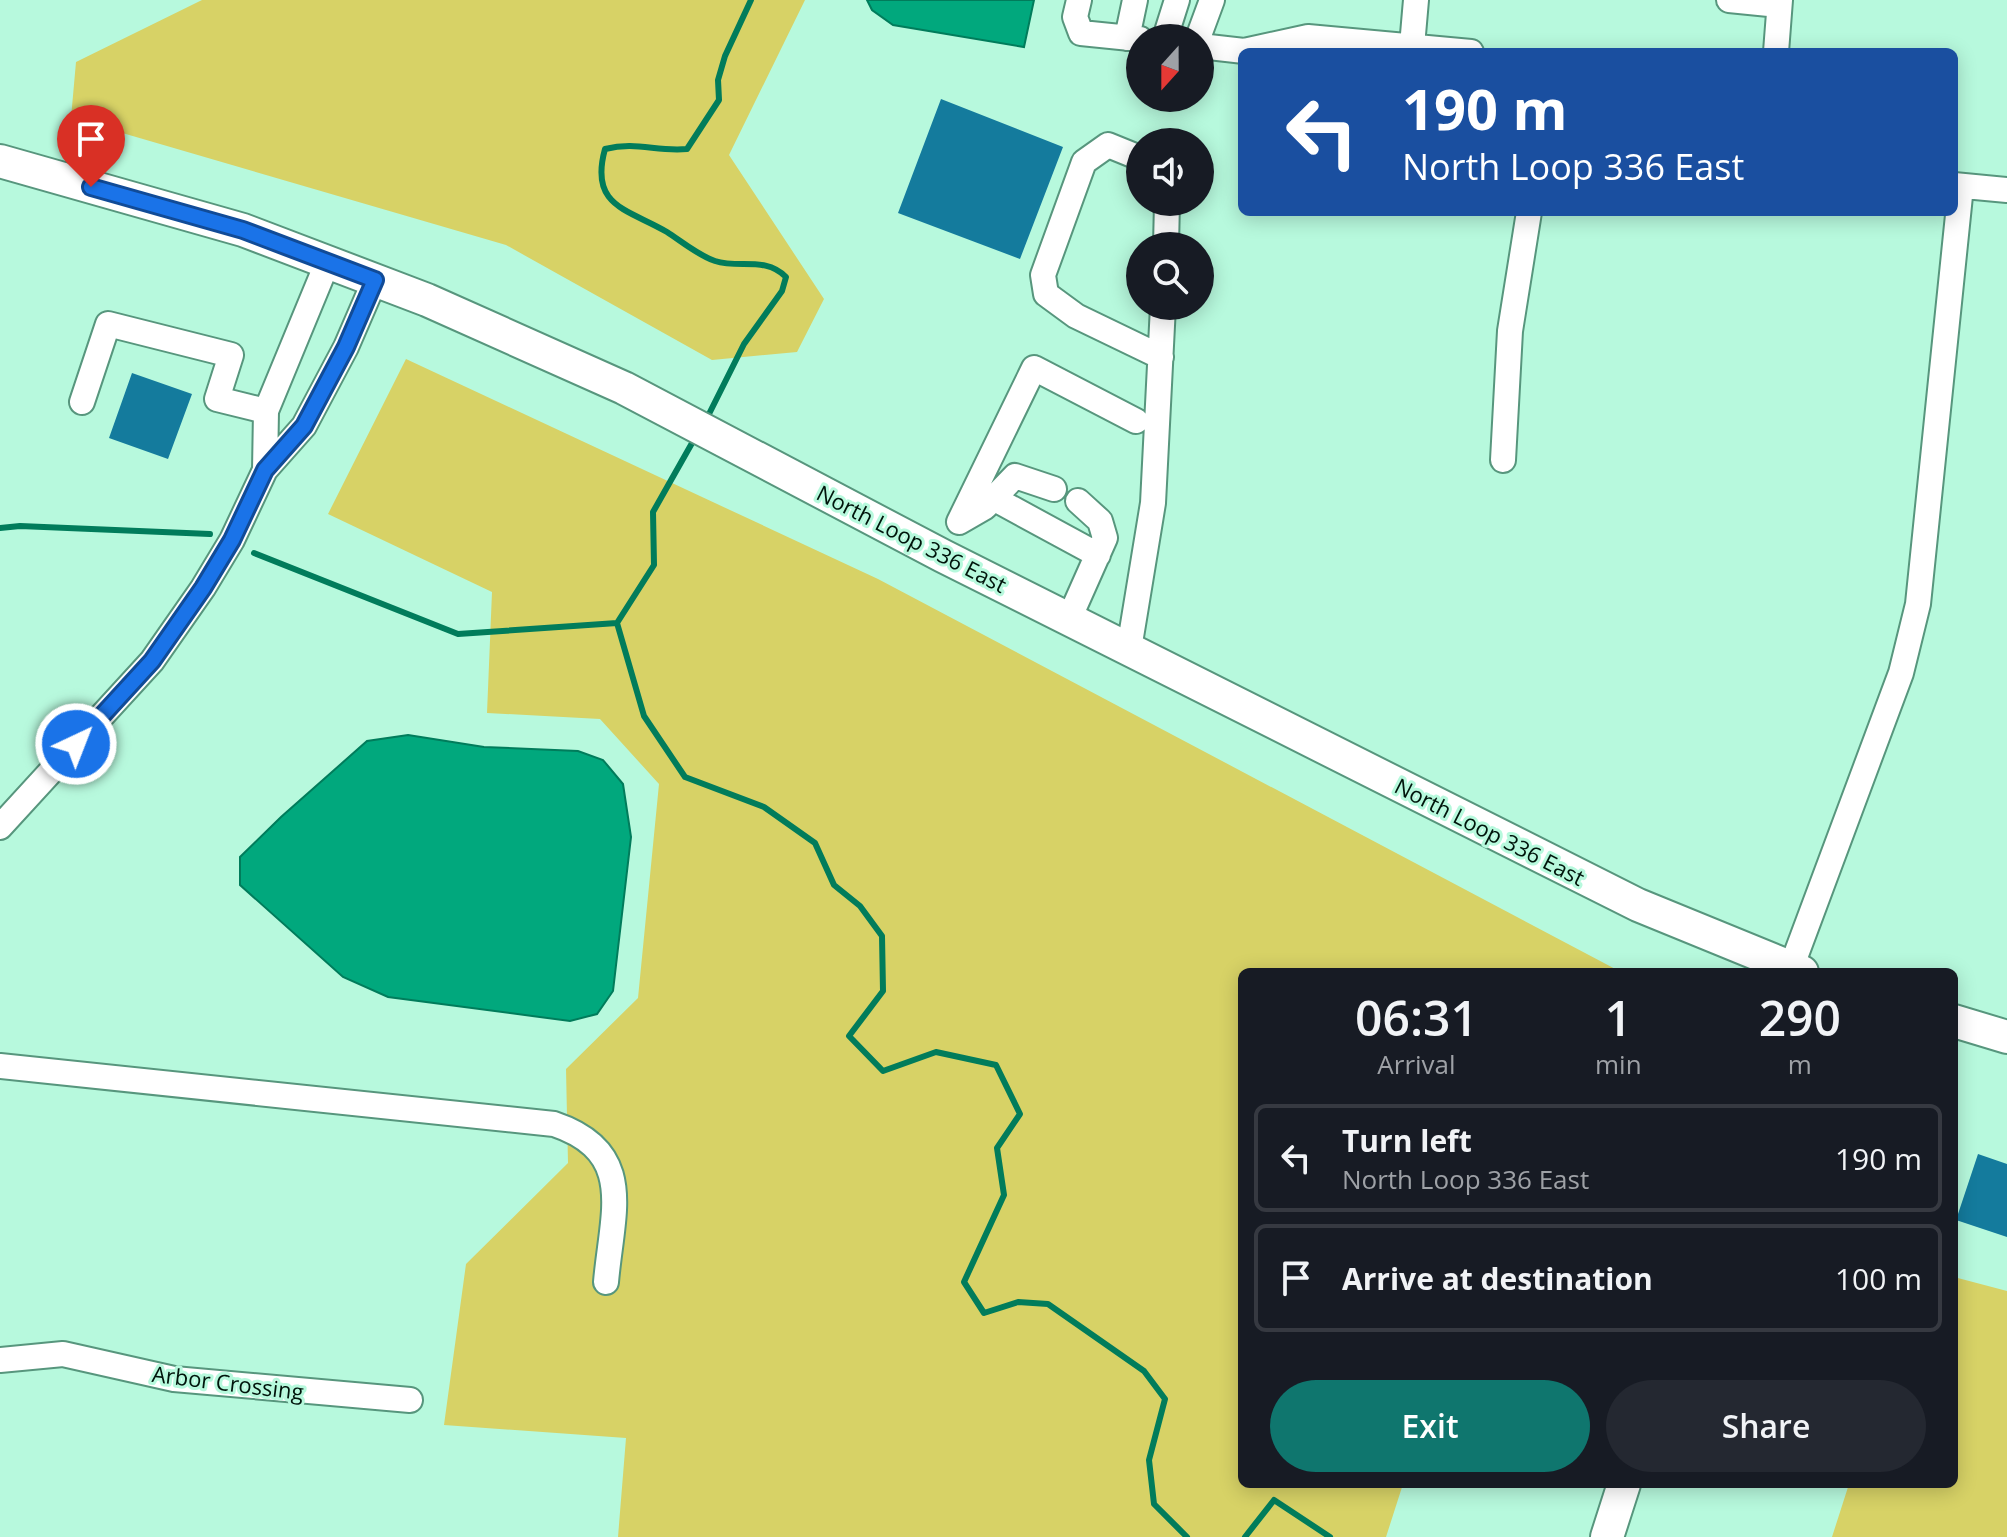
<!DOCTYPE html>
<style>
:root{--surface:#171b24;--page:#242831;--text:#f1f3f6;--muted:#9ea1a6;--line:#363941;--accent:#0f766e}
body{margin:0;font-family:"Open Sans",sans-serif;background:var(--page);color:var(--text);height:100vh;display:flex;flex-direction:column;font-size:30px;white-space:nowrap}
*{box-sizing:border-box;margin:0}
p{font-size:26px;color:var(--muted)}
.icon{flex:none;width:44px;height:44px;fill:none;stroke:currentColor;stroke-width:2;stroke-linecap:round;stroke-linejoin:round}
.map{position:relative;flex:1;overflow:hidden}
.sheet{position:absolute;left:1238px;top:968px;width:720px;height:520px;display:flex;flex-direction:column;background:var(--surface);border-radius:12px;box-shadow:0 4px 20px #0003}
.sheet>*{flex:none}
.top-card{position:absolute;left:1238px;top:48px;width:720px;height:168px;border-radius:12px;box-shadow:0 4px 20px #0003;background:#1a4fa0;color:#fff;overflow:hidden}
.needle{width:52px;rotate:201deg}
.buttons{position:absolute;left:1126px;top:24px;display:grid;gap:16px}
.buttons a{display:grid;place-items:center;width:88px;height:88px;border-radius:50%;background:var(--surface);box-shadow:0 4px 20px #0003;font-size:40px}
.pin{position:absolute;display:grid;place-items:center;width:68px;height:68px;color:#fff;margin:-82px -34px;border-radius:50% 50% 50% 0;rotate:-45deg;box-shadow:0 0 8px #0007}
.pin .icon{rotate:45deg}
.me{position:absolute;width:88px;margin:-44px;rotate:43deg;stroke-linejoin:round;filter:drop-shadow(0 0 6px #0008)}
.turn{display:flex;align-items:center;gap:28px;height:168px;padding:0 32px;font-size:36px}
.turn .icon{width:104px;height:104px;stroke-width:2.5}
.turn b{display:block;font-size:56px;line-height:68px}
.eta{display:flex;justify-content:space-evenly;align-items:center;height:136px;text-align:center}
.eta b{font-size:48px;font-weight:600;line-height:56px}
.button{display:flex;gap:16px;margin-top:auto;padding:16px 32px}
.button a{flex:1;height:92px;border-radius:48px;background:var(--accent);color:#fff;font-size:32px;font-weight:600;line-height:92px;text-align:center}
.button a+a{background:var(--page);color:var(--text)}
ul{padding:0;list-style:none}
li{display:flex;align-items:center;gap:24px;height:108px;margin:0 16px 12px;padding:0 16px;border:4px solid var(--line);border-radius:12px}
li div{flex:1}
li b{display:block;font-size:30px}
li em{font-style:normal}
.map>svg:first-child{display:block}
.green{fill:#d7d266}
.water{fill:#01a87d;stroke:#017c5b;stroke-width:2}
.lines{fill:none;stroke-linecap:round;stroke-linejoin:round}
.stream{stroke:#017c5b;stroke-width:6}
.building{fill:#147b9d}
.minor-casing{stroke:#57967d;stroke-width:28}
.major-casing{stroke:#57967d;stroke-width:36}
.minor{stroke:#fff;stroke-width:24}
.major{stroke:#fff;stroke-width:32}
.route-casing{stroke:#114b97;stroke-width:20}
.route{stroke:#1a73e8;stroke-width:14}
.labels{text-anchor:middle;dominant-baseline:central;stroke-width:6;stroke-linejoin:round;paint-order:stroke}
.street-label{font-size:22px;fill:#00140b;stroke:#b7f9dd}
</style>
<div class="map">
<svg width="2007" height="1537" viewBox="0 0 2007 1537">
<rect width="100%" height="100%" fill="#b7f9dd"/>
<path class="green" d="M202 0H805L729 155 824 299 797 352 712 360 506 245 71 118 76 62Z
M406 359 878 579 1621 972H1242V1484H1403L1386 1537H618L626 1438 444 1425 466 1264 568 1163 566 1069 638 998 659 784 600 719 487 713 492 592 328 514Z
M1954 1277 2007 1291V1537H1832L1849 1484H1954Z"/>
<path class="water" d="M867 0H1034L1024 47 893 25 872 10Z
M408 735 484 747 578 751 603 760 623 784 631 837 613 991 597 1014 570 1021 388 997 343 977 240 885V857L281 817 367 741Z"/>
<g class="lines">
<path class="stream" d="M706 420 744 344 782 291 786 277C765 256 740 269 715 261 699 256 681 241 667 232 628 209 589 207 605 149 637 141 656 152 687 149L719 100 718 80 725 56 751 0
M0 528 20 526 210 534
M254 553 458 634 617 623
M617 623 644 716 685 777 764 807 815 843 834 885 860 906 882 936 883 991 849 1036 883 1071 936 1052 996 1065 1020 1114 997 1148 1004 1195 964 1282 984 1313 1018 1302 1048 1304 1144 1371 1165 1399 1149 1460 1154 1504 1187 1537
M617 623 654 565 653 512 696 436
M1245 1537 1274 1500 1330 1537"/>
</g>
<path class="building" d="M941 99 1063 147 1020 259 898 213Z
M132 373 192 394 168 459 109 438Z
M1978 1154 2007 1164V1237L1956 1220Z"/>
<g class="lines">
<g class="minor-casing">
<path id="minor" d="M1079 0 1075 17 1081 33 1140 39
M1729 0 1779 5
M1127 38 1135 0
M1165 38 1177 0
M1198 38 1212 0
M1200 46 1244 51 1308 37 1471 52
M1412 46 1416 0
M1776 52 1780 0
M1140 158 1108 145 1084 162 1043 275 1046 294 1076 316 1161 357
M1954 185 2007 190
M1166 246 1167 202
M82 402 108 324 231 355 217 399 266 411
M1503 460 1510 331 1529 212
M265 470 266 411 328 261
M1054 489 1015 476 985 507 959 522 1034 368 1136 421
M993 498 1098 555
M1069 619 1105 538 1100 521 1078 501
M1129 649 1153 503 1163 306
M0 827 152 661 203 588 232 540 265 470 304 426 346 347 375 280
M1791 968 1901 673 1918 604 1961 186
M0 1066 554 1124C637 1152 612 1212 606 1282
M0 1360 63 1354 174 1379 410 1400"/>
</g>
<g class="major-casing">
<path id="major" d="M0 161 243 230 427 300 624 388 943 556 1638 905 1802 972
M1954 1021 2007 1037
M1607 1537 1624 1484"/>
</g>
<use href="#minor" class="minor"/>
<use href="#major" class="major"/>
</g>
<g class="lines">
<g class="route-casing">
<path id="route" d="M76 744 152 661 203 588 232 540 265 470 304 426 346 347 375 280 243 230 91 187"/>
</g>
<use href="#route" class="route"/>
</g>
<g class="labels">
<g class="street-label">
<text transform="translate(912 538) rotate(27)">North Loop 336 East</text>
<text transform="translate(1490 831) rotate(27)">North Loop 336 East</text>
<text transform="translate(228 1382) rotate(7)">Arbor Crossing</text>
</g>
</g>
</svg>
<div class="buttons">
<a><svg class="needle" viewBox="-14 -14 28 28"><path d="M0-13l5 13h-10z" fill="#e53935"/><path d="M0 13l5-13h-10z" fill="#9ea1a6"/></svg></a>
<a><svg class="icon" aria-label="sound" viewBox="0 0 24 24"><path d="M4 9h4l5-4v14l-5-4H4zM17 9q2 3 0 6"/></svg></a>
<a><svg class="icon" aria-label="search" viewBox="0 0 24 24"><circle cx="10" cy="10" r="6"/><path d="M15 15l6 6"/></svg></a>
</div>
<div class="pin" style="left:91px;top:187px;background:#d93025"><svg class="icon" aria-label="arrive" viewBox="0 0 24 24"><path d="M6 21V4h12l-3 4 3 4H6"/></svg></div>
<svg class="me" style="left:76px;top:744px" viewBox="-20 -20 40 40"><circle r="17" fill="#1a73e8" stroke="#fff" stroke-width="3"/><path d="M0-11L8 9 0 5-8 9z" fill="#fff"/></svg>
<div class="top-card">
<div class="turn"><svg class="icon" aria-label="left" viewBox="0 0 24 24"><path d="M17 20v-9H6M10 6l-5 5 5 5"/></svg><div><b>190 m</b>North Loop 336 East</div></div>
</div>
<section class="sheet">
<div class="eta">
<div><b>06:31</b><p>Arrival</p></div>
<div><b>1</b><p>min</p></div>
<div><b>290</b><p>m</p></div>
</div>
<ul>
<li><svg class="icon" aria-label="left" viewBox="0 0 24 24"><path d="M17 20v-9H6M10 6l-5 5 5 5"/></svg><div><b>Turn left</b><p>North Loop 336 East</p></div><em>190 m</em></li>
<li><svg class="icon" aria-label="arrive" viewBox="0 0 24 24"><path d="M6 21V4h12l-3 4 3 4H6"/></svg><div><b>Arrive at destination</b></div><em>100 m</em></li>
</ul>
<div class="button"><a>Exit</a><a>Share</a></div>
</section>
</div>
